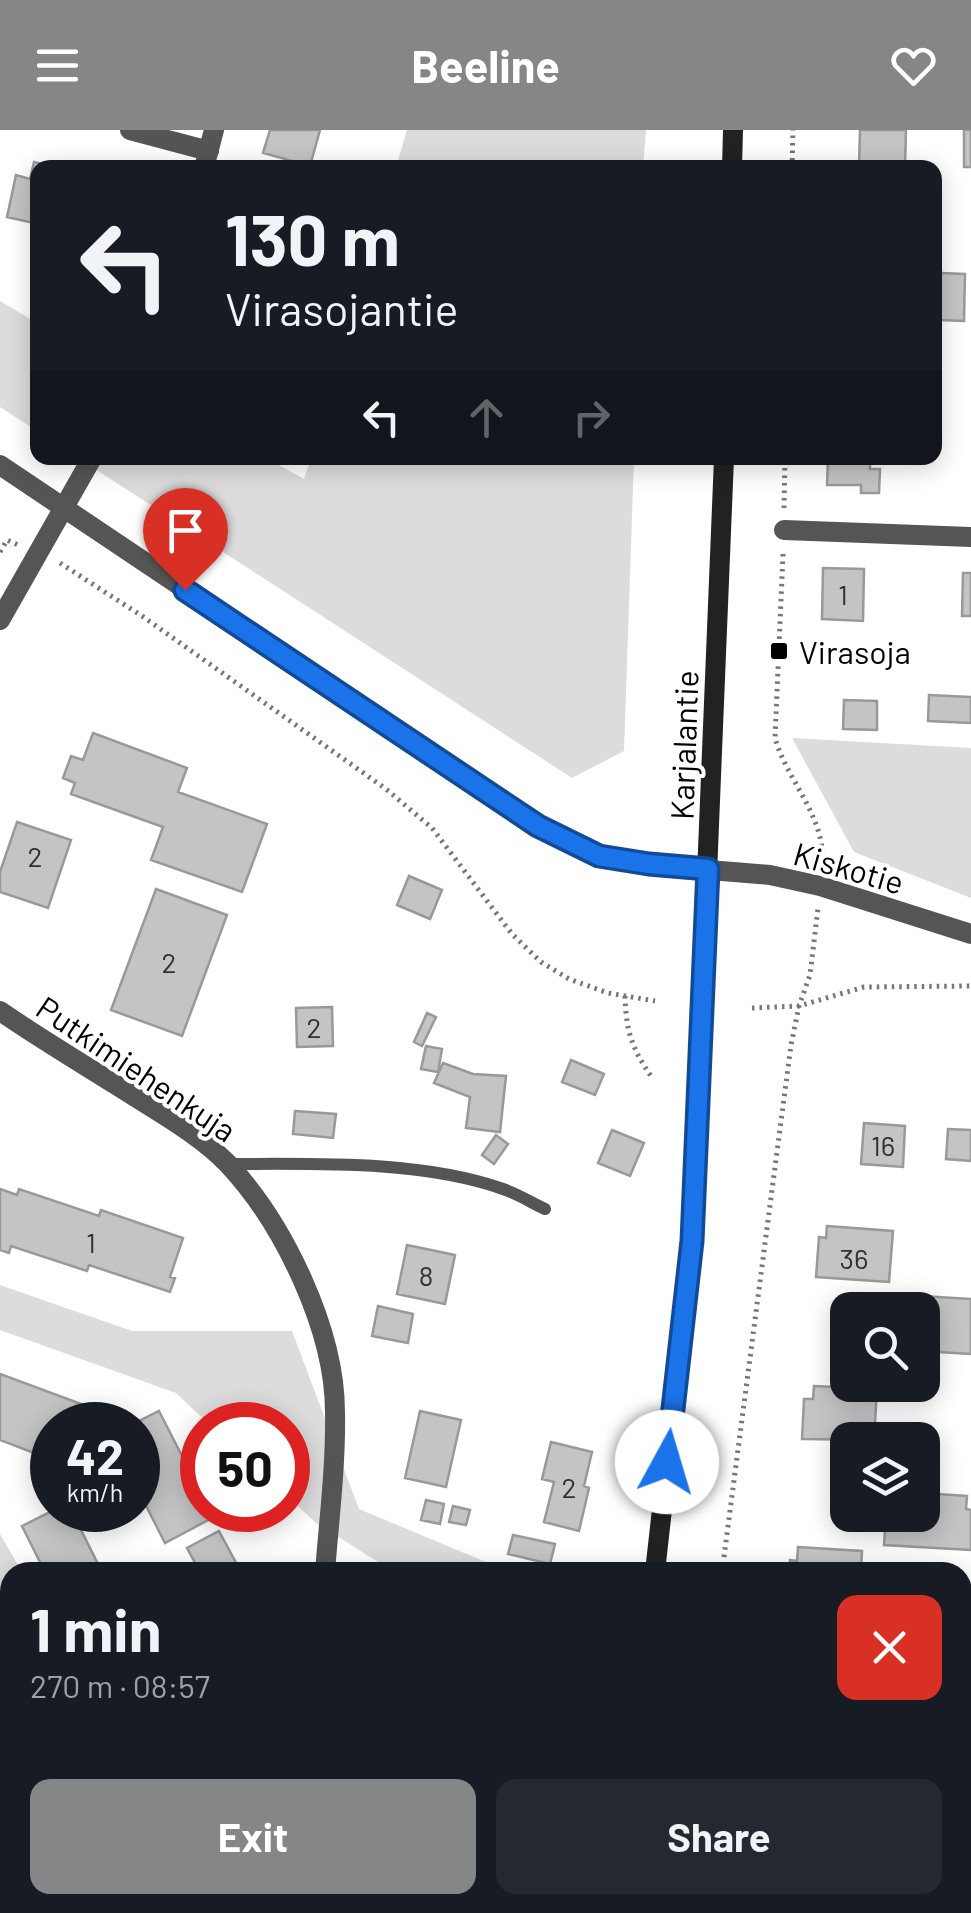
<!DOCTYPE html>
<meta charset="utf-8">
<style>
:root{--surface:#171b24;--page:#242831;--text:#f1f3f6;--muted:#9ea1a6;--accent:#858687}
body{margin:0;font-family:Barlow,sans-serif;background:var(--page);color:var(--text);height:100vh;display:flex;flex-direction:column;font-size:38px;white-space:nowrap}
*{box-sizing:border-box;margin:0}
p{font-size:32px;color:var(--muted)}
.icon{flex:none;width:55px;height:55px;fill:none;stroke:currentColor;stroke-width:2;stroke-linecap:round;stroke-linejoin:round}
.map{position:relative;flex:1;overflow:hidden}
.panel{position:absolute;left:0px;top:1432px;width:972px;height:352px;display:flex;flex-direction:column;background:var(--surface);border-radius:30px 30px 0 0;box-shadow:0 5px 25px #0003}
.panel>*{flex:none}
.top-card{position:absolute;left:30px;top:30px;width:912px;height:305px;border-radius:20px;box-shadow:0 5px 25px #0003;background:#171b24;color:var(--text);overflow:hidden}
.buttons{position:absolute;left:830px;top:1162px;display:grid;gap:20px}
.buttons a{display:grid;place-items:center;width:110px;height:110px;border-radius:20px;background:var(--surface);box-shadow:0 5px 25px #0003;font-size:50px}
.speed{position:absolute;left:30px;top:1272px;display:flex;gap:20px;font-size:50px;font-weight:700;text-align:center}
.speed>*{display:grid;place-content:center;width:130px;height:130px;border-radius:50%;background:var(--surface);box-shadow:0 5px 25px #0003;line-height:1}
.speed small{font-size:25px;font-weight:400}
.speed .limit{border:15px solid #d22;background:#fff;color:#111}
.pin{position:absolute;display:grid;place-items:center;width:85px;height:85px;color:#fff;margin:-102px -42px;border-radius:50% 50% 50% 0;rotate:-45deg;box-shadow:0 0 10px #0007}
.pin .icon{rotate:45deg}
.me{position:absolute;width:110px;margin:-55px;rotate:6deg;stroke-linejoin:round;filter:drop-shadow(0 0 8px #0008)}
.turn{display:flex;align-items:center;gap:35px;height:210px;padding:0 30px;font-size:45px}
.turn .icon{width:130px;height:130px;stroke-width:2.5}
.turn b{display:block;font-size:70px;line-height:85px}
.lanes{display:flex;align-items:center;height:95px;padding:0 30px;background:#0003;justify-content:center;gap:50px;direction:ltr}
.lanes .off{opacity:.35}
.round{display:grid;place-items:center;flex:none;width:105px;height:105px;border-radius:20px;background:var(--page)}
.overview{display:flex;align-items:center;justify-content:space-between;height:170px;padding:0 30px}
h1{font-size:60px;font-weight:700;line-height:75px}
.button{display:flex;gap:20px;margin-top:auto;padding:20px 30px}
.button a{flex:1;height:115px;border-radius:20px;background:var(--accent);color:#fff;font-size:40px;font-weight:700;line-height:115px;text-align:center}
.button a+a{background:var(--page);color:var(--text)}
header{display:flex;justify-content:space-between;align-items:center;height:130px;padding:0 30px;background:var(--accent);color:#fff;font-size:45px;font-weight:700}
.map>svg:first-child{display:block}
.green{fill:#dcdcdc}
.building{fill:#c4c4c4;stroke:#999;stroke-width:2.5}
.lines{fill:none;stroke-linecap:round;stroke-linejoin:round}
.path{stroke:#777;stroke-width:5;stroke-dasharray:2.5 5;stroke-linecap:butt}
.service{stroke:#555;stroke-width:12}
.minor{stroke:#555;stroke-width:20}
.secondary{stroke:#222;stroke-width:20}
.route-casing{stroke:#114b97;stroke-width:25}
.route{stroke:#1a73e8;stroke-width:18}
.poi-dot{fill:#000;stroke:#fff;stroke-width:4}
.labels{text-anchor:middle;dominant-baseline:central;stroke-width:8;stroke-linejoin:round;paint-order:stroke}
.number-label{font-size:28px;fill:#313131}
.poi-label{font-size:32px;fill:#000;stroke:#fff;text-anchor:start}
.street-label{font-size:32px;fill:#000;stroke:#fff}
</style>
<header><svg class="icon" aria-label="menu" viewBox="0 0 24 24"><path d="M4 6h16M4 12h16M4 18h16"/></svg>Beeline<svg class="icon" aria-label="heart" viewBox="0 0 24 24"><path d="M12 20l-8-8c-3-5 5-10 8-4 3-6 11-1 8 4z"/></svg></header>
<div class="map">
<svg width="971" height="1783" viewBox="0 0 971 1783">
<rect width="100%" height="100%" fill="#fff"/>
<path class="green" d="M407 0H646L643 37H396Z
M0 171 37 193V301L0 277Z
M78 328H266L304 349 311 328H634L624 621 572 648Z
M792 608 971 618V768L854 722Z
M0 1155 132 1201H292L359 1379 510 1442H394L316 1393 288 1367V1295H210L176 1263 0 1200Z
M0 1404 22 1442H10V1579L0 1576Z"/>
<path class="building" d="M270 0H320L310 36 263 23Z
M860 0H906L905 38 859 36Z
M964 0H971V37H964Z
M34 32 59 38H38V94L7 87 16 45 30 49Z
M941 143 965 144 964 191 940 190Z
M828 328H870V339H880L879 363H861V355H827Z
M823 438 864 439 863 491 822 489Z
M963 443H971V486H962Z
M929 565 971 567V593L928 591Z
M844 570 877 571V600L843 599Z
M93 603 187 638 178 662 267 694 242 762 151 730 163 697 71 664 75 653 63 648 71 626 83 630Z
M17 692 71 710 48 778 0 762V742Z
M409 746 442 760 430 789 397 775Z
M156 759 227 785 182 906 111 880Z
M332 877 333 916 297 917 296 878Z
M427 883 436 887 422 916 414 912Z
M426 916 442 919 438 942 421 939Z
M571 930 604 944 595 965 562 952Z
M443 933 473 944 506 946 500 1002 466 998 470 967 434 953Z
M295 981 336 984 333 1008 293 1004Z
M864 993 905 996 903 1037 861 1034Z
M948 999 971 1000V1031L946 1029Z
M612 1000 644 1013 630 1046 598 1033Z
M496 1005 508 1014 494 1034 482 1025Z
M0 1059 17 1065 19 1059 99 1086 101 1080 183 1108 170 1147 175 1148 170 1162 89 1135 87 1141 11 1116 9 1123 0 1120Z
M827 1096 893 1101 889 1152 816 1147 819 1107 826 1108Z
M407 1115 455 1125 445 1174 397 1164Z
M921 1166 971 1169V1224L922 1221V1180H905V1177L920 1179Z
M378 1176 413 1184 408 1213 372 1206Z
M0 1244 100 1281 86 1295H52V1330L0 1310Z
M814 1256 877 1259 874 1310 802 1309 804 1269H813Z
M159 1281 202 1365V1380H210L214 1387 165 1413 138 1360V1295H131Z
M420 1281 461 1290 446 1357 405 1348Z
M551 1312 592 1322 584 1356 589 1358 579 1401 544 1392 554 1352 542 1349Z
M922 1363 967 1366 966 1379 971 1380V1420L884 1415 886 1385H922Z
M426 1370 444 1374 440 1394 421 1390Z
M453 1376 470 1380 466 1395 449 1392Z
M54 1380H71L102 1442H45L22 1396Z
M219 1401 241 1442H200L187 1418Z
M513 1405 555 1414 550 1434 508 1424Z
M798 1417 862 1421 861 1442H789L790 1430 797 1431Z
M0 1670 10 1671V1709L0 1708Z
M212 1775H262L274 1783H206Z
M339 1775H401L399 1783H338Z"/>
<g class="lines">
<path class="path" d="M792 38 793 0
M784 378 785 328
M0 422 7 410 18 415
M783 424 775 608C787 651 826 687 822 733
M60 433 142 486 386 659 432 698 512 804 541 832 569 849 608 863 655 871
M625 866C626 902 632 919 653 949
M752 878 799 876 864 857 971 856
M722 1442 791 915 799 876 810 845 818 778
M675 1783 676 1775"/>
<path class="service" d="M227 1034C315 1034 420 1030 503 1059 518 1064 532 1073 545 1079"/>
<path class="minor" d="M130 0 209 21
M204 38 214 0
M0 335 538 696 599 726 649 735 770 745 820 756 971 804
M784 400 971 407
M0 490 92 328
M0 881C42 910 86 936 129 963 162 984 201 1006 228 1034 284 1094 335 1200 335 1282 336 1335 329 1390 325 1442
M962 1669 971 1670"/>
<path class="secondary" d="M732 38 733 0
M655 1442 692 1111 724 328
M604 1783 605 1775"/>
</g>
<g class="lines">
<g class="route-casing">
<path id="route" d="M185 460 538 696 599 726 649 734 708 739 692 1111 667 1332"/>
</g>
<use href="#route" class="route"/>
</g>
<rect class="poi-dot" x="769" y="511" width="20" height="20" rx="5"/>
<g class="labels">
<g class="number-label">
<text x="843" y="464">1</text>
<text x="35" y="726">2</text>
<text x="169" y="832">2</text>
<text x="314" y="897">2</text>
<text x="883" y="1015">16</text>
<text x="91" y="1112">1</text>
<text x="854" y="1128">36</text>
<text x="426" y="1145">8</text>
<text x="569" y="1357">2</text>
</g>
<g class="poi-label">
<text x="799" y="521">Virasoja</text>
</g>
<g class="street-label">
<text transform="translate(683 615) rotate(-88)">Karjalantie</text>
<text transform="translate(849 737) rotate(16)">Kiskotie</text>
<text transform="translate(137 938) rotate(34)">Putkimiehenkuja</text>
</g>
</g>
</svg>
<div class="buttons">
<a><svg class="icon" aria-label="search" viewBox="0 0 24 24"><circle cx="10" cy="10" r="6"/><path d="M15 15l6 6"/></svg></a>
<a><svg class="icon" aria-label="layers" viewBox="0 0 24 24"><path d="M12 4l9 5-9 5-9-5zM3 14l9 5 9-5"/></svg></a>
</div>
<div class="speed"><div>42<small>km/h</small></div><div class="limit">50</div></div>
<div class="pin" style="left:185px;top:460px;background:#d93025"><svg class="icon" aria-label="arrive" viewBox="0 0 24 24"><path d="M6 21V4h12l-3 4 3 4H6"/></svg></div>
<svg class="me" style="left:667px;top:1332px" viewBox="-20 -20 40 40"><circle r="19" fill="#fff"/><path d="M0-13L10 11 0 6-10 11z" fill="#1a73e8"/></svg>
<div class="top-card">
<div class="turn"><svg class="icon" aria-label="left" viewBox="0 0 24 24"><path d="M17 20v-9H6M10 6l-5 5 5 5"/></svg><div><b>130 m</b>Virasojantie</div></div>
<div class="lanes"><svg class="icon" aria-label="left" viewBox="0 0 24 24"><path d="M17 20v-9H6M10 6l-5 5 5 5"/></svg><svg class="icon off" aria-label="ahead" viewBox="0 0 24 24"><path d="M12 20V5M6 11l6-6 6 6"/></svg><svg class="icon off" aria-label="right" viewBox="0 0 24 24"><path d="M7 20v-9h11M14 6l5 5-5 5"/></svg></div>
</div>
<section class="panel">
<div class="overview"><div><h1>1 min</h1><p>270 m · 08:57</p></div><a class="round" style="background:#d93025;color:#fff"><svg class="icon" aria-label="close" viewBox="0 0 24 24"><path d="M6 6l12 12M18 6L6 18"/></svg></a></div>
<div class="button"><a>Exit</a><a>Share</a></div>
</section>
</div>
